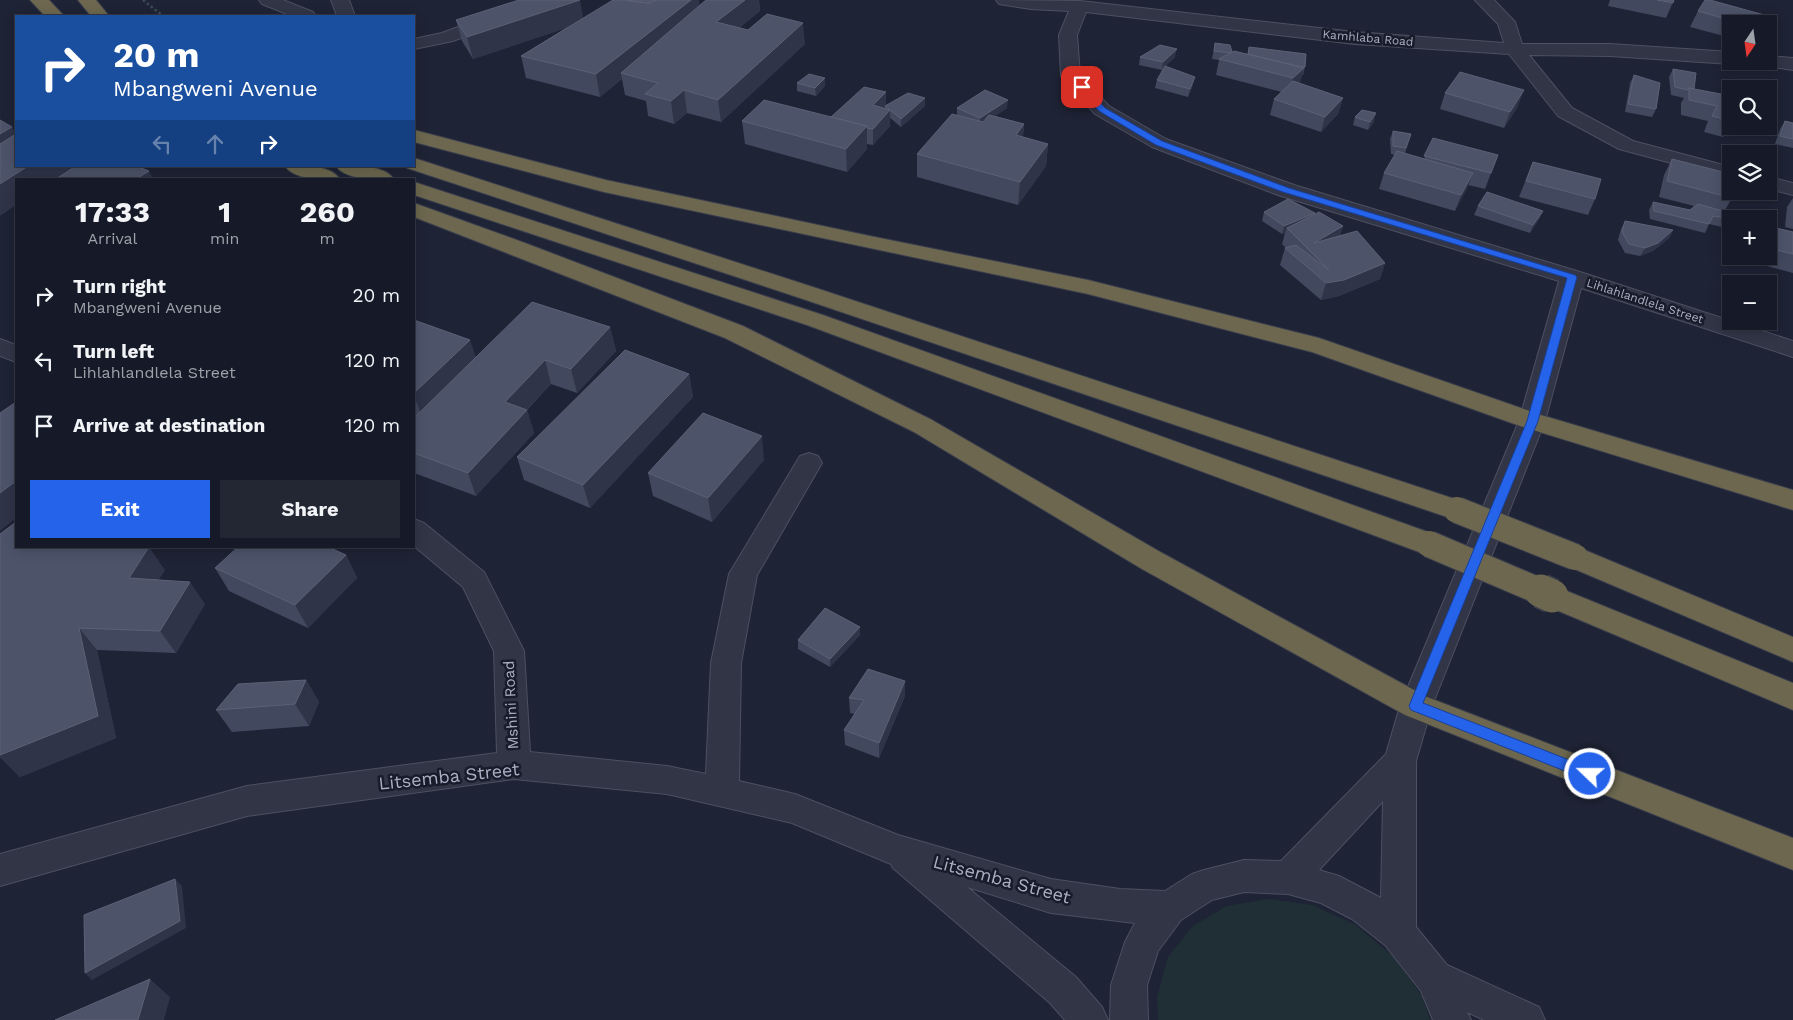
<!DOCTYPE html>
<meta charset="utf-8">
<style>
:root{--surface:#161a28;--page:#232734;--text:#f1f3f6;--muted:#9ea1a8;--line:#353845;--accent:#2563eb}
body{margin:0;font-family:"Work Sans",sans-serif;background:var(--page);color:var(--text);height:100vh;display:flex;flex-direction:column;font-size:19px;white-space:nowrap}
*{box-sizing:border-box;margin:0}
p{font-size:16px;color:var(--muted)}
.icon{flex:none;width:28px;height:28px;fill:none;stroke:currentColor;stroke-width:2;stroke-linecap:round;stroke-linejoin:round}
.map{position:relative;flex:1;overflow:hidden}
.sheet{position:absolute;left:15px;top:178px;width:400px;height:370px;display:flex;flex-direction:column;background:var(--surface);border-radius:0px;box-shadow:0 2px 12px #0003,0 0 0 1px var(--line)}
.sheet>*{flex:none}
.hud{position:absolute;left:15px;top:15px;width:400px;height:152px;border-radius:0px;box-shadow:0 2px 12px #0003,0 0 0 1px var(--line);background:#1a4fa0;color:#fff;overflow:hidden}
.needle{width:32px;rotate:193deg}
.buttons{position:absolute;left:1722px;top:15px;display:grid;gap:10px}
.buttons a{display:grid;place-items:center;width:55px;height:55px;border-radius:0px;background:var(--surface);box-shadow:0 2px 12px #0003,0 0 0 1px var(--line);font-size:25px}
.pin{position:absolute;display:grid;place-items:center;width:42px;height:42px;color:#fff;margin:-21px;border-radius:10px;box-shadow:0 2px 8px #0006}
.me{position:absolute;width:55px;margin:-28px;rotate:292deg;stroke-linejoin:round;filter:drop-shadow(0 0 4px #0008)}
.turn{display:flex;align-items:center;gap:18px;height:105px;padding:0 15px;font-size:22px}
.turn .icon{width:65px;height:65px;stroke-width:2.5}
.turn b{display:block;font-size:35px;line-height:42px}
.lanes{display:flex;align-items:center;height:48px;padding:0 15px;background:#0003;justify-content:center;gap:25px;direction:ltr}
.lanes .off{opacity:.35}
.eta{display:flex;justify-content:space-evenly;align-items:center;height:85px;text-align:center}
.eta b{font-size:30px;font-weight:700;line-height:35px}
.action{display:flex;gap:10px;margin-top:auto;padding:10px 15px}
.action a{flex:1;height:58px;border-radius:0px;background:var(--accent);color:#fff;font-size:20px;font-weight:700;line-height:58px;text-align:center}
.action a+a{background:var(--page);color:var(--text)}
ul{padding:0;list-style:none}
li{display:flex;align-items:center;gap:15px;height:65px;padding:0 15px}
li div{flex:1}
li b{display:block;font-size:19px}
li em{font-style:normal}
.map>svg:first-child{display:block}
.green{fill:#202f36}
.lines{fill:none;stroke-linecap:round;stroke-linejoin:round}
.minor-casing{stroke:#4c5061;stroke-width:2}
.highway-casing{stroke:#393d4d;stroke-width:2}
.path{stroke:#3d4c54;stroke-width:2.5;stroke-dasharray:2.5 2.5;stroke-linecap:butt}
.minor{fill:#313546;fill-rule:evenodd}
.highway{fill:#6c674e;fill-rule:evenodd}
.highway-bridge-far1-casing{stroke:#393d4d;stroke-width:28;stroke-linecap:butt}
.highway-bridge-casing{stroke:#393d4d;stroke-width:36;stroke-linecap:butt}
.highway-bridge-far1{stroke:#6c674e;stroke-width:26}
.highway-bridge{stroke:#6c674e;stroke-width:33}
.wall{fill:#42485e}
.shaded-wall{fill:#2f3449}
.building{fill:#4d5369;stroke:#5c6177}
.route{fill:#2563eb;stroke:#184099}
.labels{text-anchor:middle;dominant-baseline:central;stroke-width:5;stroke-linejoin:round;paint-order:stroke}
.far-street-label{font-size:12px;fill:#abafc3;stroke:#171b2a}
.street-label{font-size:15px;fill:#abafc3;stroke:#171b2a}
.near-street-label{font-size:18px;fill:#abafc3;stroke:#171b2a}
</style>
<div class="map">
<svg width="1793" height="1020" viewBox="0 0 1793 1020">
<rect width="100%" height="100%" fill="#1e2335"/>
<path class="green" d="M1268 899 1312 905 1354 924 1393 956 1422 996 1430 1020H1158L1157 997 1168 957 1193 926 1227 906Z"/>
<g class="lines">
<g class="minor-casing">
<path id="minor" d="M259 0H283L313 12 316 16H292L262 4Z
M331 0H349L355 16H337Z
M529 0H554L551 4 453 41 414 49V39L442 33Z
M996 0 1080 1 1355 32 1504 43 1498 24 1475 0H1494L1515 22 1522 44H1610L1731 52V61H1738L1731 64 1610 56 1529 55 1572 108 1633 141 1731 167V179L1619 149 1558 116 1509 54 1355 44 1086 12 1077 35 1080 75 1109 106 1166 139 1294 185 1580 272 1793 341V357L1581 288 1545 421 1432 706 1416 761V927L1447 965 1539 1007 1545 1020H1484L1467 1012 1471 1020H1433L1421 991 1385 945 1352 919 1321 903 1288 894 1244 892 1212 900 1181 920 1158 951 1147 985 1148 1020H1110L1111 985 1125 942 1135 923 1051 913 967 887 1076 977 1102 1007 1108 1020H1065L1050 1003 893 868 891 864 792 823 667 794 514 779 247 816 0 886V854L247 786 497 753 494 651 463 587 414 546V519L424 523 484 572 524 651 530 752 667 766 706 774 711 663 729 574 800 456 809 453 818 456 822 463 757 575 741 663 739 781 795 794 898 835 1051 879 1120 889 1165 891 1192 874 1204 870 1244 860 1281 861 1386 754 1400 706 1519 421 1559 281 1278 195 1152 147 1095 114 1061 76 1059 35 1069 11 1031 9 999 4ZM1383 801 1381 898 1339 876 1319 870Z
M1769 56 1793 58V70L1759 65 1757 61H1769Z
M1769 177 1793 183V195L1769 189Z
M0 339 16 345V362L0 356Z"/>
</g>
<g class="highway-casing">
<path id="highway" d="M30 0H49L64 16H45Z
M78 0H96L109 16H91Z
M414 130 606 180 870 236 1088 280 1319 338 1541 415 1793 490V510L1523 427 1312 352 1088 294 604 192 414 142Z
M414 158 816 288 1467 503 1471 510 1467 517 1457 520 1447 517 800 298 407 168 405 166H414Z
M285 166C301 166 330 164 340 179 324 179 295 181 285 166Z
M336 166C352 166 384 164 394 179 378 179 346 181 336 166Z
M414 182 823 315 1439 536 1443 544 1439 552 1429 555 1419 552 807 325 414 195Z
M414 203 525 243 743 326 932 420 1162 553 1427 697 1793 838V870L1405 715 1142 569 914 432 725 338 414 217Z
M1575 546 1793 637V662L1565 565 1561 557 1565 549Z
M1552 585 1793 683V710L1542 604 1537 596 1542 588Z"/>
</g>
<path class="path" d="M143 0 163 16"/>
<use href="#minor" class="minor"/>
<use href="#highway" class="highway"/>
<g class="highway-bridge-far1-casing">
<path id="highway-bridge-far1" d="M1457 510 1575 557
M1429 544 1544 593"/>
</g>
<g class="highway-bridge-casing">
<path id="highway-bridge" d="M1541 591 1552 596"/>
</g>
<use href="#highway-bridge-far1" class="highway-bridge-far1"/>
<use href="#highway-bridge" class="highway-bridge"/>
</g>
<path class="wall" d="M699 0V6L706 0H759L760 11 739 28 805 44 721 122 687 113 674 124 648 116 646 101 625 95 622 79 600 97 526 78 521 56 566 28 473 59 462 41 456 20 584 18 628 1Z
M1610 0H1674L1666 18 1608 6Z
M1698 11 1763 24H1731V38L1690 27Z
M1215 43 1232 52 1248 54 1249 47 1305 67 1303 75H1302L1299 84 1343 98 1338 114 1321 132 1270 115 1274 99 1282 92 1216 75 1219 60 1212 59Z
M1140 57H1175L1165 66 1193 85 1188 97 1155 88 1157 80 1164 67 1162 70 1139 65Z
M1673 69 1694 89 1731 96V126H1763L1758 135 1729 129 1723 137 1704 132 1708 121 1681 115V103L1684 98 1671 95 1669 77Z
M1634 75 1656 109 1652 117 1625 112 1630 83Z
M825 78V86L816 96 797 91V83Z
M1445 93 1518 106 1504 128 1440 109Z
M886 106H925L901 127 890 118V126L873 145 867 144V149L847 172 745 144 742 121 831 117Z
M957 108H1007L995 116 1024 124 1023 137 1048 144 1046 166 1018 205 917 177V154L957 115Z
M1355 117 1374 122 1368 130 1353 125Z
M1785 121 1793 123V148L1775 144 1780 129Z
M1393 131 1411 134 1405 153 1424 159 1433 138 1491 173 1485 189 1468 185 1455 211 1379 189 1384 173 1395 155 1391 154 1390 139Z
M1672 159 1732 198 1724 212 1727 218 1722 227 1709 224 1705 233 1650 219 1649 210 1653 202 1690 210 1694 206 1659 197 1664 175Z
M1533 162 1595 199 1588 215 1519 197Z
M1793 198V229L1785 227 1787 207Z
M1478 206 1543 211 1539 219 1530 233 1474 215Z
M1264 212 1315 215 1343 226 1340 235 1385 263 1380 279 1339 296 1321 300 1280 265 1285 248H1286L1282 244 1285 233 1282 234 1262 221Z
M1625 221 1673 230 1669 238 1653 251 1640 256 1625 253 1618 240 1621 229Z
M1772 227 1793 232V273L1759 264 1760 256H1769V231Z
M414 320 476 357 610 327 616 351 577 393 551 384 527 410 534 433 476 496 414 473V418L417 415 414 414Z
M689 374 693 397 590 508 524 480 517 457Z
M764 460 712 522 653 496 648 473Z
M0 534 165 570 158 580 205 604 176 653 97 650 116 738 20 777 0 757Z
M346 555 357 578 308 628 229 591 215 568Z
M860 627V635L830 667 798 649V640Z
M306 680 319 702 309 726 232 732 216 710Z
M905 696 879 758 845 745 844 730 855 714 850 713 849 698Z"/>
<path class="shaded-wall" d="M580 0 584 22 473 59 467 37Z
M691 0H699L701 16 621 73 622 79 600 97 596 74Z
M745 0H759L760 11 718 44 716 22Z
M803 23 805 44 721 122 718 100Z
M1177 49 1175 57 1162 70 1163 62Z
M1304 68 1300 83 1289 94 1293 78Z
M1195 77 1193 85 1188 97 1190 89Z
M825 78V86L816 96 815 88Z
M684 90 687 113 674 124 671 101Z
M1524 90 1518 106 1504 128 1510 112Z
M886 92V107L885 106V109L873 105Z
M925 98V106L901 127V119Z
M1343 98 1338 114 1321 132 1325 117Z
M1008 100 1007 108 980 127V118Z
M890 110V126L873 145V129Z
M1376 113 1374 122 1368 130 1370 122Z
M1024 124 1022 147 1016 135Z
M867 126V149L847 172 846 149Z
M12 127 16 134V155L0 165V134Z
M1048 144 1046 166 1018 205 1020 182Z
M28 166H77L58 179H16V205L0 216V184Z
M149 171 153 179H136Z
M1473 173 1467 189 1455 211 1461 195Z
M1543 211 1539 219 1530 233 1533 225Z
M1315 213 1313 221 1287 228 1285 233 1282 234 1284 226Z
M1343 226 1338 242 1314 243Z
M1673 230 1669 238 1653 251 1640 256 1645 248Z
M1385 263 1380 279 1339 296 1321 300 1326 283Z
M610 327 616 351 577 393 571 369Z
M470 340 478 363 422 417 414 395V393Z
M545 360 551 384 512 425 505 402Z
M689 374 693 397 590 508 583 485Z
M527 410 534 433 476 496 468 473Z
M762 436 764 460 712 522 708 498Z
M16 481V518L0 531V493Z
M149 547 165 570 145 601 129 578Z
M346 555 357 578 308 628 295 605Z
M190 582 205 604 176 653 160 631Z
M860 627V635L830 667V659Z
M79 628 97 650 116 738 20 777 0 757V755Z
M306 680 319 702 309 726 295 704Z
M905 681V696L879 758V743Z
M175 879 182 886 186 928 92 980 85 973Z
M150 979 170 997 164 1020H138Z"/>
<path class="building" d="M519 0H580L467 37 456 20Z
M613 0H623L649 3 656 0H691L596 74 521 56Z
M630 0H656L649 3 628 1Z
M706 0H745L716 22 748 30 767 14 803 23 718 100 684 90 671 101 645 94 658 83 621 73Z
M1657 0H1674L1673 3Z
M1705 0H1710L1768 16 1763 24H1743L1698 11Z
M1215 43 1230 45 1232 52 1230 53 1214 51Z
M1160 45 1177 49 1163 62 1140 57Z
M1249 47 1306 54 1305 67 1298 66 1248 54Z
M1234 51 1304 68 1293 78 1219 59Z
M1165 66 1195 77 1190 89 1157 80Z
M1673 69 1696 73 1694 89 1689 88 1688 90 1675 87Z
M1460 72 1524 90 1510 112 1445 93Z
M809 74 825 78 815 88 797 83Z
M1634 75 1660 83 1656 109 1628 104Z
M1293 81 1343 98 1325 117 1274 99Z
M864 87 886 92 873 105 890 110 873 129 867 128V126L831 117Z
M1689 88 1731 96V121L1712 116 1717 106 1689 100Z
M985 90 1008 100 980 118 957 108Z
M908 93 925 98 901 119 885 106Z
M764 100 867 126 846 149 742 121Z
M1362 110 1376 113 1370 122 1355 117Z
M952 114 983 122 989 115 1024 124 1016 135 1048 144 1020 182 917 154Z
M0 120 12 127 0 134Z
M1785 121 1793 123V139L1780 136Z
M1393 131 1411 134 1406 148 1393 146Z
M16 134V166H28L0 184V144Z
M1433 138 1498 155 1491 173 1424 156Z
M1397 151 1473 173 1461 195 1384 173Z
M1672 159 1731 174V191H1733L1732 198 1667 181Z
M1533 162 1601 179 1595 199 1526 181Z
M76 166H136L149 171 136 179H56Z
M1487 192 1543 211 1533 225 1478 206Z
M1288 199 1315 213 1284 226 1264 212Z
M1653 202 1690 210 1698 204 1723 211 1727 218 1713 216 1709 224 1654 211Z
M1319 212 1343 226 1314 243 1357 231 1385 263 1344 280 1326 283 1285 248 1296 245 1329 270 1287 228Z
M1625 221 1673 230 1658 243 1645 248 1629 244 1622 232Z
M1772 227 1793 232V254L1769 248Z
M532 302 610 327 571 369 545 360 505 402 527 410 468 473 414 453V418Z
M414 320 470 340 414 393Z
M625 350 689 374 583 485 517 457Z
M16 402V481L0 493V413Z
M703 413 762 436 708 498 648 473Z
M16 522V546L149 547 129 578 190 582 160 631 79 628 98 716 0 755V534Z
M239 546H326L346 555 295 605 215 568Z
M825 608 860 627 830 659 798 640Z
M868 669 905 681 879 743 844 730 864 700 849 698Z
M306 680 295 704 216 710 238 684Z
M175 879 180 921 85 973 84 915Z
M150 979 138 1020H55Z"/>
<path class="route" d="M1079 86H1085L1105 108 1162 141 1289 188 1575 275 1577 277 1538 421 1423 703 1595 770 1597 774 1595 779 1590 780 1585 779 1411 710 1409 706 1527 421 1567 278 1283 192 1156 145 1099 111 1079 89Z"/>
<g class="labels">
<g class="far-street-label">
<text transform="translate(1368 38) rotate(5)">Kamhlaba Road</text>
<text transform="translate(1645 301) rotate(18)">Lihlahlandlela Street</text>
</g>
<g class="street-label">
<text transform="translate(511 705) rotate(-93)">Mshini Road</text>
</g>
<g class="near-street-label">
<text transform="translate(449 776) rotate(-6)">Litsemba Street</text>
<text transform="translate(1002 879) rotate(15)">Litsemba Street</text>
</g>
</g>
</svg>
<div class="buttons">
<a><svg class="needle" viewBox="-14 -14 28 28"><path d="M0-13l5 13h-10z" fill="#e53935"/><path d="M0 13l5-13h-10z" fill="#9ea1a8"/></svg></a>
<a><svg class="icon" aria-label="search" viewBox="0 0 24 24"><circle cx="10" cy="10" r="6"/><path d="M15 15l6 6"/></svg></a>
<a><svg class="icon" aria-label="layers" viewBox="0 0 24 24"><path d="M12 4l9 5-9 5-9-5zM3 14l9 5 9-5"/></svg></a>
<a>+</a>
<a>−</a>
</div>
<div class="pin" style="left:1082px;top:87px;background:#d93025"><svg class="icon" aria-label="arrive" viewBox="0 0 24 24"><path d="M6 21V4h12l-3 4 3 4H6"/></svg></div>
<svg class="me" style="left:1590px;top:774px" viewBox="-20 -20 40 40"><circle r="17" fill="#2563eb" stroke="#fff" stroke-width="3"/><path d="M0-11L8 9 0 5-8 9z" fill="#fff"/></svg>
<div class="hud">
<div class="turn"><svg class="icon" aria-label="right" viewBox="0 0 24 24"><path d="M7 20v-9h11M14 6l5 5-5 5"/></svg><div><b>20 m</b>Mbangweni Avenue</div></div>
<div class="lanes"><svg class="icon off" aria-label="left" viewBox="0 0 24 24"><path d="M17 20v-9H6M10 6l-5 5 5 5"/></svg><svg class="icon off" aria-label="ahead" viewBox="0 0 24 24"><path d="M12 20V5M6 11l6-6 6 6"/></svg><svg class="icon" aria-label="right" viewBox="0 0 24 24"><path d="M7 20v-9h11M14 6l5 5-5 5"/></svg></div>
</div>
<section class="sheet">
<div class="eta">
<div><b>17:33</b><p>Arrival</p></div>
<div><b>1</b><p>min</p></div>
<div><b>260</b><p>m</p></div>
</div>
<ul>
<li><svg class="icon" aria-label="right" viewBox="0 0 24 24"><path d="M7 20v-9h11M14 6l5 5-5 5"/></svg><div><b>Turn right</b><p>Mbangweni Avenue</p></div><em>20 m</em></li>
<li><svg class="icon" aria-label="left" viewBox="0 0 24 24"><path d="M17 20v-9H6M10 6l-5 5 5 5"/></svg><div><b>Turn left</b><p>Lihlahlandlela Street</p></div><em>120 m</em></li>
<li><svg class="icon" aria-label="arrive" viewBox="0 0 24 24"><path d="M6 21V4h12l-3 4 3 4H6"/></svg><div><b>Arrive at destination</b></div><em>120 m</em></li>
</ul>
<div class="action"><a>Exit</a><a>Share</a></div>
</section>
</div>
